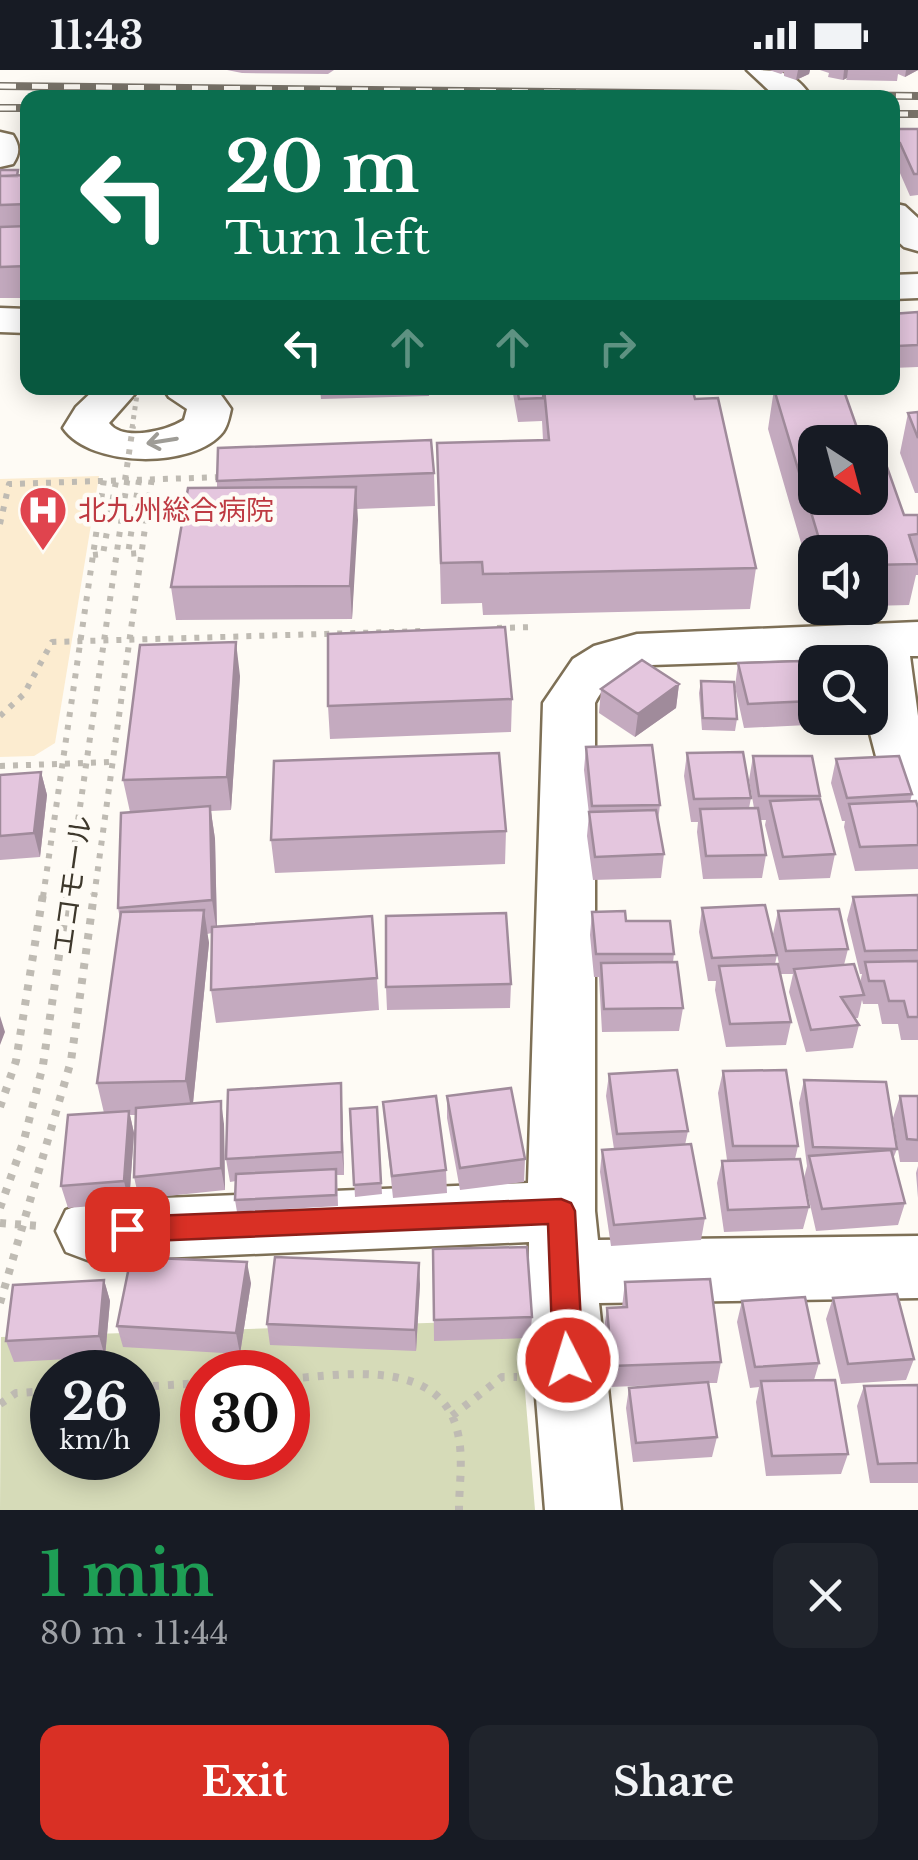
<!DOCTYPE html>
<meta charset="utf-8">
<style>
:root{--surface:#171b24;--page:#20242c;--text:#f1f3f6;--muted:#9ea1a6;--accent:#d93025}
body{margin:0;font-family:"Libre Baskerville","Noto Sans JP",serif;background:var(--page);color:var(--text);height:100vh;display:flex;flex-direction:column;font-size:38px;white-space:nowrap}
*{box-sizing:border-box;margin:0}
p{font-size:32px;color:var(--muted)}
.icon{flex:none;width:55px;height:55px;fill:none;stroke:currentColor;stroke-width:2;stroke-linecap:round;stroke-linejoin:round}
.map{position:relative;height:1440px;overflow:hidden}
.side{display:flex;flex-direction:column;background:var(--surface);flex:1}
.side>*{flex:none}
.hud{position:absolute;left:20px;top:20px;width:880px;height:305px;border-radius:20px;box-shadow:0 5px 25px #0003;background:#0b6e4f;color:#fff;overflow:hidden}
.needle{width:65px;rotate:144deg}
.controls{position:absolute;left:798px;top:355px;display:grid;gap:20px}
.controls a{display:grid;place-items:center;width:90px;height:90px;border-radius:20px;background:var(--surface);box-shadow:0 5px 25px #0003;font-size:50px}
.speed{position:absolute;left:30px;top:1280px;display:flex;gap:20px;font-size:50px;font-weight:700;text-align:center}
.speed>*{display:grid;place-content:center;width:130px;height:130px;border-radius:50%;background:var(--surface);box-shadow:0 5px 25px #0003;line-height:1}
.speed small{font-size:25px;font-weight:400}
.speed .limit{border:15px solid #d22;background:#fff;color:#111}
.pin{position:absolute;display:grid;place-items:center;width:85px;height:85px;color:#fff;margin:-42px;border-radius:20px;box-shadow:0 5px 15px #0006}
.me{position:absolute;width:110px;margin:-55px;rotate:355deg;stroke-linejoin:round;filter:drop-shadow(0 0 8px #0008)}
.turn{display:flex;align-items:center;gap:35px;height:210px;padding:0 40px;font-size:45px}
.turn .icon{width:130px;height:130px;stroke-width:2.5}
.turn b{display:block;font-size:70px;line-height:85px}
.lanes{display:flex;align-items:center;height:95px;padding:0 40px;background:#0003;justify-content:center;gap:50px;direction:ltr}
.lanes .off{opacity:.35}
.round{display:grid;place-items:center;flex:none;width:105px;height:105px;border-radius:20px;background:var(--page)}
.headline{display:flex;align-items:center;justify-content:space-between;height:170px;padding:0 40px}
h1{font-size:60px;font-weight:700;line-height:75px;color:#1e9e55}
.cta{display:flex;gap:20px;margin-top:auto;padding:20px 40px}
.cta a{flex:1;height:115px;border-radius:20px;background:var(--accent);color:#fff;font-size:40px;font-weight:700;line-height:115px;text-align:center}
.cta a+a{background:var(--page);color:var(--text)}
.status{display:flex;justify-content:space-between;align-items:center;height:70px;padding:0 50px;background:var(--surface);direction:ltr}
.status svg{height:28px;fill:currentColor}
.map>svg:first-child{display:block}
.built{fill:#fcecd0}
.green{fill:#d6dbb8;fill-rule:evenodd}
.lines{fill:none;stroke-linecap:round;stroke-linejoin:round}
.minor-casing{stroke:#7e7056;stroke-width:5}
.highway-casing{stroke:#7e7056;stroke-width:5}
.path-far1{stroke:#bfbbb3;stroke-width:6;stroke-dasharray:5 8;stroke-linecap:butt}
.path{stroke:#bfbbb3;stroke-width:8;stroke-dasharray:6 9;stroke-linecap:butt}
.minor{fill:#fff;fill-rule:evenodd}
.highway{fill:#fff;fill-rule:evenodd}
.rail-casing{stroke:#797369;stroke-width:8}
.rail{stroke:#fefbf5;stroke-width:5;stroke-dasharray:16;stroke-linecap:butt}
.path-bridge-far1{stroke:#bfbbb3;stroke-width:5;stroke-dasharray:4 5;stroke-linecap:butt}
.path-bridge{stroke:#bfbbb3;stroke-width:6;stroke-dasharray:5 8;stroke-linecap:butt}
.wall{fill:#c4aabf}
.shaded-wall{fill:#a08b9b}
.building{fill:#e4c6de;stroke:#a08b9b;stroke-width:2.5}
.oneway{stroke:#9e9c96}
.route{fill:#d93025;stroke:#8d1f18;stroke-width:2.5}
.labels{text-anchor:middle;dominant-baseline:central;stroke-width:9;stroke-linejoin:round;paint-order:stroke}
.health-label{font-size:28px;fill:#be3a42;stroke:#fefbf5;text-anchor:start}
.street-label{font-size:28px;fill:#3e382c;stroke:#fefbf5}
</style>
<div class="status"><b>11:43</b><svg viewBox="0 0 49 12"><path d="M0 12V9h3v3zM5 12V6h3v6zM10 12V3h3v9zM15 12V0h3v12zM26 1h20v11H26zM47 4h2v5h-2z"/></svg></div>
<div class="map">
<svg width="918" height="1440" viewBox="0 0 918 1440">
<rect width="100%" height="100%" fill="#fefbf5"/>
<path class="built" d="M99 406 55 673 34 686 0 687V409Z"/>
<path class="green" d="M519 1250 535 1440H0L1 1267ZM52 1302H138V1388H52ZM202 1302H288V1388H202Z"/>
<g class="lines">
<g class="minor-casing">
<path id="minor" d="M747 0C779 0 794 0 812 28H777Z
M0 62 13 65C20 76 20 83 13 94L0 97Z
M892 133 905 136 918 148V181L904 177 892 166Z
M96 318H140L109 353C123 372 166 361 184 350L187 339 169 327 163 318H216L231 339C229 347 228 355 223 362 194 399 90 398 63 358L76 337Z
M918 552V586H910L918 646V760L898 754 890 740 866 648H870V592H861L860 588 651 595C627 599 606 610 595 633V1141L598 1170 918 1166V1228L599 1233 621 1440H545L528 1227 529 1172 90 1191 66 1182 56 1161 66 1140 90 1131 528 1113 543 633 573 589 594 576 637 564Z"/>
</g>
<g class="highway-casing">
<path id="highway" d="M918 204V228L892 229V205Z
M0 238 28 239V263L0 262Z"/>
</g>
<path class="path-far1" d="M139 410 128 484 140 483
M93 485 103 484 116 411
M497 558 535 557
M0 646 24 624 52 572 424 561
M0 696 112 692
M43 827 105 403
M67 827 128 405
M94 827 152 407"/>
<path class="path" d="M0 1037 16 991 43 824
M0 1138 24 1070 43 995 68 824
M0 1153 39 1156
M0 1233 71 991 94 824
M288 1309C347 1304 446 1287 459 1369 463 1393 459 1417 459 1440
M138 1317 202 1313
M0 1334 16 1323 52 1321
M452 1346 502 1307H517"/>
<use href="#minor" class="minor"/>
<use href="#highway" class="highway"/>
<g class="rail-casing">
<path id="rail" d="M0 16 918 26
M0 38H28
M892 44H918"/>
</g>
<use href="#rail" class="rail"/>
<path class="path-bridge-far1" d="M132 358 138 318"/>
<path class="path-bridge" d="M125 410 133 356
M0 454 9 414 224 407"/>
</g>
<path class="wall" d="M227 0H334L328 4 242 3Z
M769 0H810L809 4 796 10 784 6V2L781 4Z
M820 0H918L905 7 898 4 897 11 846 10 847 8 843 10 828 7 829 3Z
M892 59H918V125L910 126 896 94H892Z
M0 100 19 105H28V228H0Z
M918 242V297L892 298V244Z
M320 318H429V326L321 329Z
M443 318H495V322L444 324Z
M512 318H692L695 329 756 498 750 539 483 545 482 533 441 534 437 373 543 370 542 351 518 352Z
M774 319 815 372 904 445H918V505H916L909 535 870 536V482H815V521L768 359Z
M918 342V423H915L900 383 908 343Z
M434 403 435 436 357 439 352 549 176 550 171 517 217 417V411Z
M815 586 869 592H815V629L811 609Z
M738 593 812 631 808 655 744 658 735 617Z
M870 595 879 629 873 653H820L819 648H870Z
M240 606 231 740 211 741 215 769 217 857 377 908 379 940 216 953 211 920 212 863 207 864 209 873 193 1033 224 1054 225 1120 139 1129 134 1107 136 1045H130L134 1063 129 1133 68 1138 61 1116 104 1043 97 1013 120 849 118 838 130 742 123 710Z
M701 611 737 649 735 661 702 660 699 623Z
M679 614 676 638 635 667 599 643 601 619Z
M512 629 511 662 330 669 328 636Z
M586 677 660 735 658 751 664 784 661 808 593 810 587 766 589 744 584 700Z
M687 683 751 728 749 738H754L749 710 753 686 820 726 835 784 830 808 779 810 765 755 766 750H760L766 785 762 808 703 809 697 762 698 752H691L684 706Z
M836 689 912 724 910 732 918 738V799L855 801 844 757 845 751H842L831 713Z
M41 702 47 725 40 787 0 790V705Z
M506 761 505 794 275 803 271 770Z
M918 825V970H901L898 954H882L878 934H863L862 930 858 948H855L859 955 853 978 806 982 789 922 793 904H781L773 864 778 841 848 879 844 895 860 913 862 904H860L847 850 853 827Z
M702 838 777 885 775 894 791 952 786 975 726 977 715 920 716 911H708L699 862Z
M592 842 626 851 674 884 673 892 683 938 679 961 602 962 599 907H594L590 865Z
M511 914 510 938 387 940 386 917Z
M723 1001 798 1076 795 1089 809 1137 803 1159 724 1162 717 1113 722 1091 727 1090 718 1023Z
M609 1004 688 1061 685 1075 705 1148 701 1170 611 1176 600 1102 602 1080 614 1079 606 1026Z
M804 1010 897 1079 893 1089 905 1133 898 1155 816 1161 804 1108 807 1096 799 1033Z
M447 1026 525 1089 524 1112 460 1120 447 1048Z
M900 1026H918V1092H900L893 1048Z
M383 1032 446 1100 447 1123 393 1128Z
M342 1036 344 1105H337L338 1136 237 1142 235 1130 236 1111 230 1112 226 1089Z
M377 1037 382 1124 355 1127 350 1039Z
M918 1096V1128L916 1103Z
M433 1179 532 1247 530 1268 434 1271Z
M104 1210 110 1231 105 1287 14 1292 6 1271Z
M625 1212 721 1292 717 1313H708L717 1367 712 1387 633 1392 626 1338 629 1318 684 1314 610 1317 604 1259 607 1238 622 1237Z
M251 1213 240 1284 123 1277 117 1256Z
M420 1214 416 1281 270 1275 267 1254Z
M833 1228 914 1289 906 1310 841 1314 826 1249Z
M742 1231 819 1293 814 1310 848 1384 841 1404 766 1406 756 1332 759 1317 750 1318 737 1252Z
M918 1315V1413H870L857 1336 864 1316Z"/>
<path class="shaded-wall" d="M798 0H810L809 4 796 10Z
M844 0H848L847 8 843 10Z
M906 0H918L905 7Z
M356 417 358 450 352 549 350 516Z
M236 572 240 606 231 740 227 707Z
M679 614 676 638 635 667 638 644Z
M41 702 47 725 40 787 34 763Z
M210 736 215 769 217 863 212 830Z
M204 840 209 873 192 1043 186 1011Z
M0 946 5 962 0 975Z
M341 1013 342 1036 344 1105 342 1082Z
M221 1031 224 1054 225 1120 221 1098Z
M129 1041 134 1063 129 1133 124 1111Z
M247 1192 251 1213 240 1284 236 1263Z
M419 1193 420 1214 416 1281 415 1260Z
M104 1210 110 1231 105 1287 99 1266Z"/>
<path class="building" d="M84 26 203 27 83 28Z
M892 59H918V104H914L900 73H892Z
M0 100H18L17 106H0Z
M28 105V134L0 135V106Z
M28 156V196L0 197V157Z
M918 242V275L897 276 892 266V244Z
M517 318H583H544L543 328 519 329Z
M544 318H692L695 329 718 328 756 498 483 504 482 492 441 493 437 373 549 370Z
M843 318 862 372H815V428H870V383H882L904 445H918V464L909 465 918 494 870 495V482H823L774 319Z
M918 342V368L908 343Z
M431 370 434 403 217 411 218 378Z
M356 417 350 516 171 517 188 418Z
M505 557 512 629 328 636V564Z
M236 572 227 707 123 710 140 575Z
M868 585 869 592H817L815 586Z
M642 590 679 614 638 644 601 619Z
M801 591 812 631 748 634 738 593Z
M870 595 879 629H870Z
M701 611 734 612 737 649 703 648Z
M652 675 660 735 592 736 586 677Z
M743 682 751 728 694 729 687 683Z
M499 683 506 761 271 770 274 691Z
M753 686H812L820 726H759Z
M899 686 912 724 847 728 836 689Z
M41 702 34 763 0 766V705Z
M820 729 835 784 783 787 770 731Z
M916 731 918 738V775L860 777 849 734Z
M210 736 212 830 118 838 121 743Z
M758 738 766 785 706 786 700 739Z
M656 740 664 784 595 787 589 742Z
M918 825V880L865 881 853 827Z
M765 835 777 885 712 888 702 838Z
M839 839 848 879 786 881 778 841Z
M204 840 186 1011 97 1013 121 842Z
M625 841 626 851H670L674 884H596L592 842Z
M506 843 511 914 386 917V846Z
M372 846 377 908 211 920 212 857Z
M918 891V947H908L904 931H889L884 911H869L865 892Z
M677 892 683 938 604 939 601 893Z
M778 894 791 952 730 954 719 896Z
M854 894 864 925 841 927 859 955 811 960 794 899Z
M677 1000 688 1061 617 1064 609 1004Z
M786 1000 798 1076H733L723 1001Z
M804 1010 886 1012 897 1079 813 1077Z
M341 1013 342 1082 226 1089 228 1020Z
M511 1018 525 1089 460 1098 447 1026Z
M436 1026 446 1100 392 1106 383 1032Z
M900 1026H918V1070L907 1069Z
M221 1031V1098L134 1107 136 1038Z
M377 1037 381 1113 354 1115 350 1039Z
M129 1041 124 1111 61 1116 68 1045Z
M691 1074 705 1148 614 1155 602 1080Z
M891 1080 905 1133 822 1139 809 1086Z
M800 1089 809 1137 728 1140 722 1091Z
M336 1099V1125L235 1130 236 1104Z
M527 1177 532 1247 434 1250 433 1179Z
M131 1187 247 1192 236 1263 117 1256Z
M275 1187 419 1193 415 1260 267 1254Z
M710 1209 721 1292 612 1296 607 1238 627 1237 625 1212Z
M104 1210 99 1266 6 1271 13 1215Z
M897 1224 914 1289 848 1294 833 1228Z
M805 1227 819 1293 755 1297 742 1231Z
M835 1310 848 1384 772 1386 761 1311Z
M708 1312 717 1367 636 1373 629 1318Z
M918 1315V1393L878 1394 864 1316Z"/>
<defs><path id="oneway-shaft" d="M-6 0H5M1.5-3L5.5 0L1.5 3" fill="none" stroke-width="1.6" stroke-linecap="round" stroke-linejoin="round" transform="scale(2.5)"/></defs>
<use class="oneway" href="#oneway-shaft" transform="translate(162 371) rotate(171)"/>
<path class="route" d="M561 1129 571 1133 575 1141 583 1290 579 1300 568 1304 558 1300 553 1290 548 1154 127 1172 117 1168 113 1159 117 1150 127 1147Z"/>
<defs>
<g id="hospital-pin" transform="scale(2.5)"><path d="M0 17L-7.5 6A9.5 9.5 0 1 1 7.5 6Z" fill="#e0444e" stroke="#fefbf5"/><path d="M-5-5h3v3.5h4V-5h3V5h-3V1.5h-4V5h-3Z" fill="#fff"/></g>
</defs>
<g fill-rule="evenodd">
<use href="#hospital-pin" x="43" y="440"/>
</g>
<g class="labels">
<g class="health-label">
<text x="78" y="440">北九州総合病院</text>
</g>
<g class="street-label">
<text transform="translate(72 815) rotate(-82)">エコモール</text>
</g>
</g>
</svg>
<div class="controls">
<a><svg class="needle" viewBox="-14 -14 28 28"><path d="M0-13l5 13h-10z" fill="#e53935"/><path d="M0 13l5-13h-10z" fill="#9ea1a6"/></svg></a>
<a><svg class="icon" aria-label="sound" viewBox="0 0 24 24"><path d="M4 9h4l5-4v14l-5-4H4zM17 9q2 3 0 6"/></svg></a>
<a><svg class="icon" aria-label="search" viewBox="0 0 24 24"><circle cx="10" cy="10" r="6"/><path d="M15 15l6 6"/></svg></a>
</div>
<div class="speed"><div>26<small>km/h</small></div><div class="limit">30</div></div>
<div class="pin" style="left:127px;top:1159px;background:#d93025"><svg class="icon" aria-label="arrive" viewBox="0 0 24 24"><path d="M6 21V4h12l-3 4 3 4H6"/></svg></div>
<svg class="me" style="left:568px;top:1290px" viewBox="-20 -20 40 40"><circle r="17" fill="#d93025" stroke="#fff" stroke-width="3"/><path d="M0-11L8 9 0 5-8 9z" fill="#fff"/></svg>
<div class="hud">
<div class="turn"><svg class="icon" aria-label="left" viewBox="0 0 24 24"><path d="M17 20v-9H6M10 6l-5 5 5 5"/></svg><div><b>20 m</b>Turn left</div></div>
<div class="lanes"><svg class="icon" aria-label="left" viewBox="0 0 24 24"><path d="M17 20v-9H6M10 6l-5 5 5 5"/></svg><svg class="icon off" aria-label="ahead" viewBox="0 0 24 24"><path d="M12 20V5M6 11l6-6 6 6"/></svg><svg class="icon off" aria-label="ahead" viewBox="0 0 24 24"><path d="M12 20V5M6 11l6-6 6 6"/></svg><svg class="icon off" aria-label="right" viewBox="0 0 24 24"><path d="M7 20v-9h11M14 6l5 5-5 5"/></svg></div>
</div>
</div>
<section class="side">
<div class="headline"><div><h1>1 min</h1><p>80 m · 11:44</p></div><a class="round"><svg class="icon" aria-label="close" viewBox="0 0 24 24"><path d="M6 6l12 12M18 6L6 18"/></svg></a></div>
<div class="cta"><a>Exit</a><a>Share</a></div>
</section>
